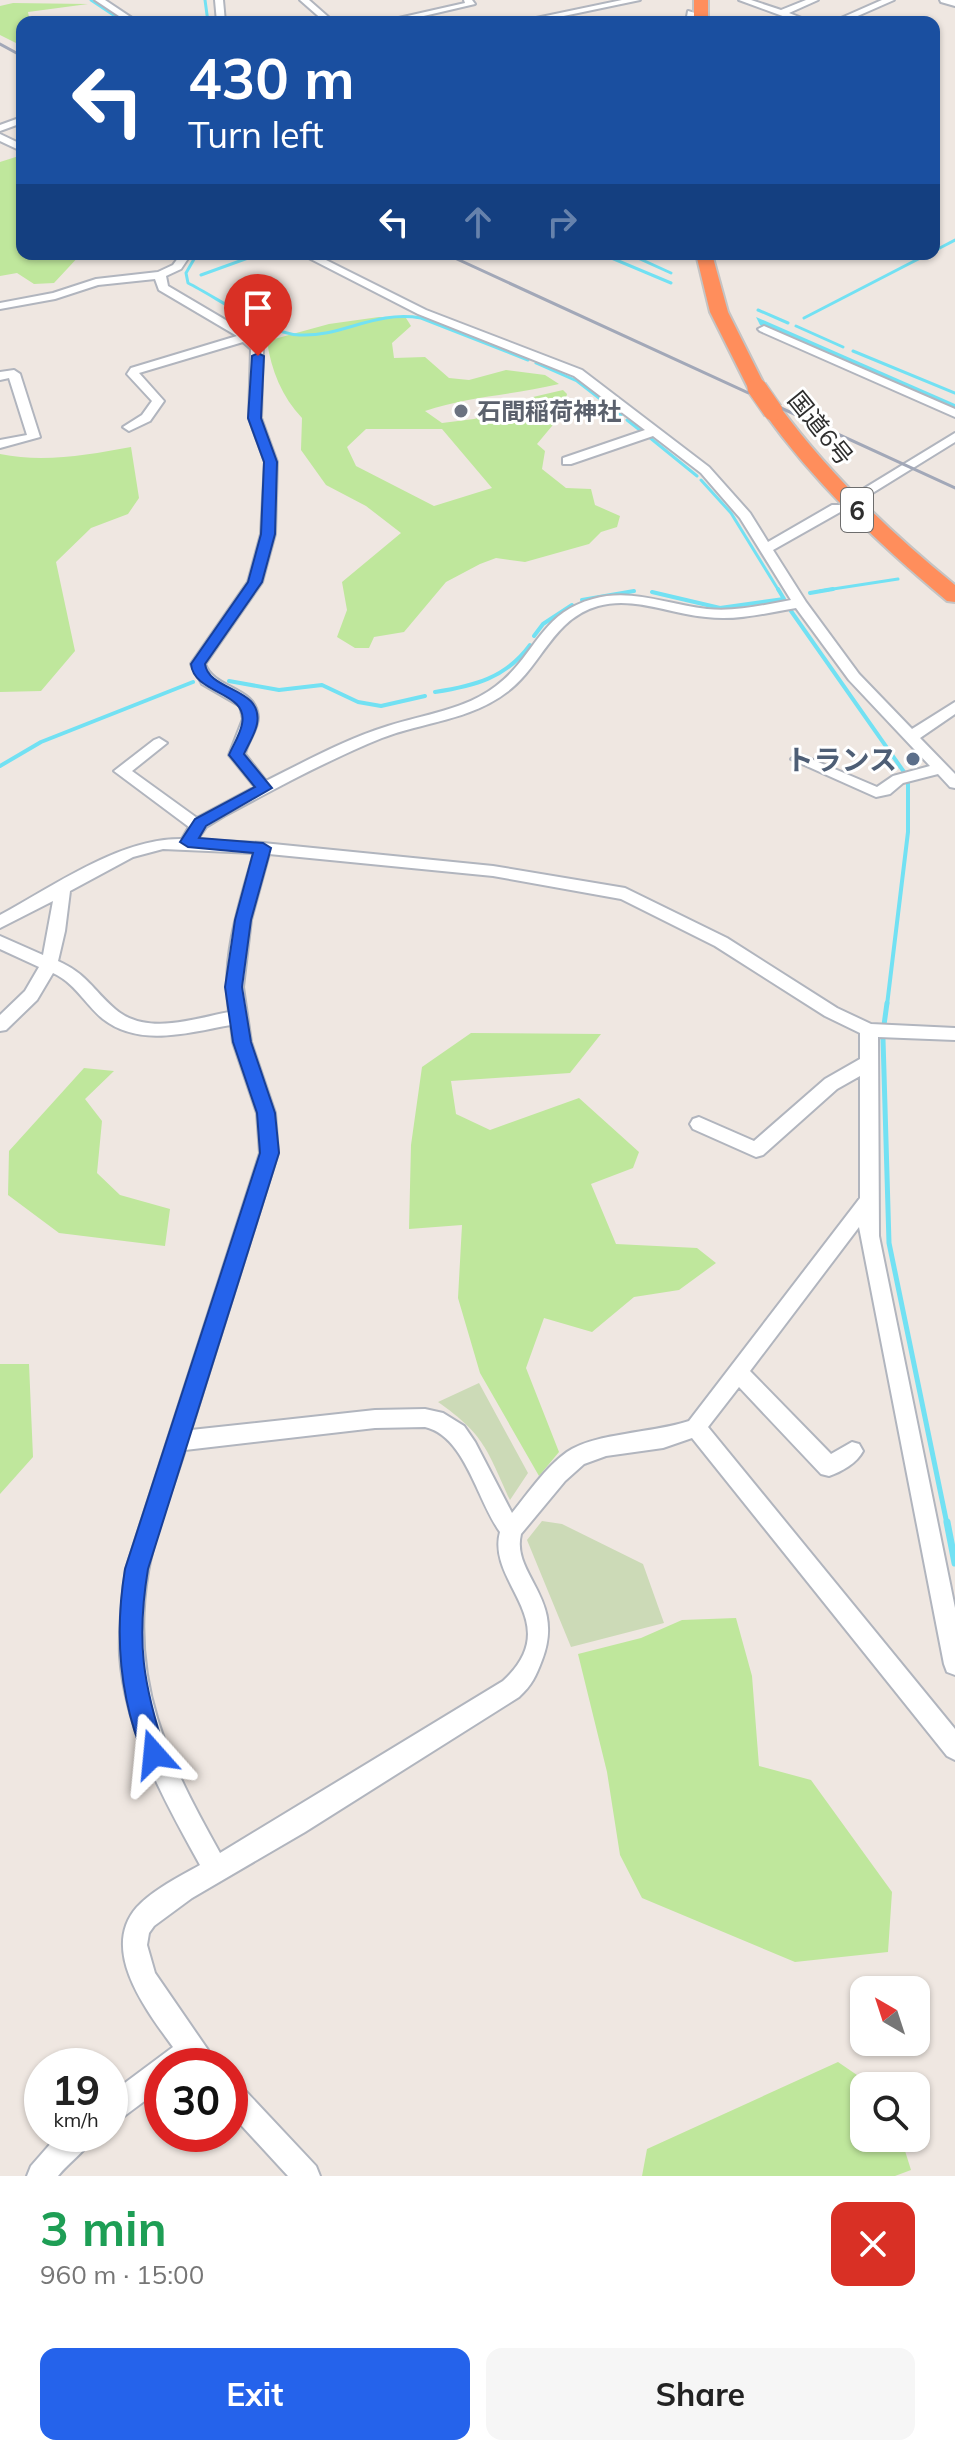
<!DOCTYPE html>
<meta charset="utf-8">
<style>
:root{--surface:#fff;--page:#f6f6f6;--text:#222;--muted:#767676;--accent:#2563eb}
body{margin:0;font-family:Mulish,"Noto Sans JP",sans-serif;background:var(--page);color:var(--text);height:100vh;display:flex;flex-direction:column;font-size:30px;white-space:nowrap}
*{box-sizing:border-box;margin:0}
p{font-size:26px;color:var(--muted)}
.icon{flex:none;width:44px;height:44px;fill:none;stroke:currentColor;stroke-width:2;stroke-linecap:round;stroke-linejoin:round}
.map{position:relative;height:2176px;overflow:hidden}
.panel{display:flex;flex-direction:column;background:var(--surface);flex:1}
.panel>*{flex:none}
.hud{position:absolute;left:16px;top:16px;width:924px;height:244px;border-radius:16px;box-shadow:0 2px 6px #0004;background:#1a4fa0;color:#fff;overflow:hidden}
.needle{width:52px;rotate:321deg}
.buttons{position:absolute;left:850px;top:1976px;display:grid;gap:16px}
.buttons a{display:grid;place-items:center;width:80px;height:80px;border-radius:16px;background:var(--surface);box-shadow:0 2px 6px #0004;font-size:40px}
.speed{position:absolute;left:24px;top:2048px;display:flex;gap:16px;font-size:40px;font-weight:700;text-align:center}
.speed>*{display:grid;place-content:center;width:104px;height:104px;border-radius:50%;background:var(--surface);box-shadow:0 2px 6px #0004;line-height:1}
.speed small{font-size:20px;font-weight:400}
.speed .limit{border:12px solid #d22;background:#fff;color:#111}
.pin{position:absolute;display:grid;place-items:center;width:68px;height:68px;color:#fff;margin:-82px -34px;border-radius:50% 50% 50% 0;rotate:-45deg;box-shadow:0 0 8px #0007}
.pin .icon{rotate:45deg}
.me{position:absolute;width:88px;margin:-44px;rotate:342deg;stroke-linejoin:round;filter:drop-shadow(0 0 6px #0008)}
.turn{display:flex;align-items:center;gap:28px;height:168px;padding:0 40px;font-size:36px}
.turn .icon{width:104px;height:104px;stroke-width:2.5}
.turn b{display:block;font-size:56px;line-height:68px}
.lanes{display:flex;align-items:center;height:76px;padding:0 40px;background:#0003;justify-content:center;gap:40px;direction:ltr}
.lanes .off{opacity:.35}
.round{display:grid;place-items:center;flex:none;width:84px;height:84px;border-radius:16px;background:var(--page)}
.summary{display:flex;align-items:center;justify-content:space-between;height:136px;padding:0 40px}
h1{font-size:48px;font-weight:700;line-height:60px;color:#1e9e55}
.cta{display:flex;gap:16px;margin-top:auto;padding:16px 40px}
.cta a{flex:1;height:92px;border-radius:16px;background:var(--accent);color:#fff;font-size:32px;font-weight:700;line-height:92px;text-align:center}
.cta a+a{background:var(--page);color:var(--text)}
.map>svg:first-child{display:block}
.green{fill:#bfe79c;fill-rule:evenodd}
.cemetery{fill:#ccdab7}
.water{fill:#72e1f3}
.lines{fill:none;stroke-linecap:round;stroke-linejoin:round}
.stream-far3{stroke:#72e1f3;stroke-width:3}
.stream-far2{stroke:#72e1f3;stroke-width:4}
.stream-far1{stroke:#72e1f3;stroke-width:5}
.stream{stroke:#72e1f3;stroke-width:7}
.minor-casing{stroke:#b1b5be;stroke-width:4}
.highway-casing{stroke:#c4c4c4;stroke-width:4}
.minor{fill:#fff;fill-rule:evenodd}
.highway{fill:#ff8e5c;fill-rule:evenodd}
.rail{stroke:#a2a8b8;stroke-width:3}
.highway-bridge-casing{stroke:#c4c4c4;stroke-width:22;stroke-linecap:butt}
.highway-bridge{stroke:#ff8e5c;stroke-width:19}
.route{fill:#2563eb;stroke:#184099;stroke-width:2}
.worship-dot{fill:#6b7280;stroke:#fff;stroke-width:3}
.service-dot{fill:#5c6f8a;stroke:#fff;stroke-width:3}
.labels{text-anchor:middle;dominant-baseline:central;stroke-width:6;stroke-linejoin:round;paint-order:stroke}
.far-worship-label{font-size:24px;font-weight:bold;fill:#5b616d;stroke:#fff;text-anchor:start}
.far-street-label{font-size:24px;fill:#2e2e2e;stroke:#fff}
.shield{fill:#fff;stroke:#6d6d6d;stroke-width:2}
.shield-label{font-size:26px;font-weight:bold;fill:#2e2e2e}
.service-label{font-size:28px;font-weight:bold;fill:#4e5e75;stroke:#fff;text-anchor:end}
</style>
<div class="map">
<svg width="955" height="2176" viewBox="0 0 955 2176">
<rect width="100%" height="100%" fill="#efe7e1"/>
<path class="green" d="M13 3 88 4 28 12 30 22H22V46L0 35V6Z
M22 155V254H81L54 283 34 284 17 273 0 276V162Z
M379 317 406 318 411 326 392 343 394 358 425 357 449 378 469 380 506 370 545 375 559 384C514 395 468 396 425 411L442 423 474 419 535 402 533 397 563 390 567 394 562 414 537 444 545 451 542 469 566 488 591 489 595 505 620 516 617 527 601 532 589 544 525 562 496 558 480 564 446 582 404 632 374 637 369 648H355L337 637 347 610 342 582 401 533 366 506 326 485 301 450 302 418C282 397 271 370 267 341L329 324ZM366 429H442L492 488 434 506 356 466 347 447Z
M131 447 139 498 128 514 91 528 56 562 75 651 41 691 0 692V454C44 463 87 455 131 447Z
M471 1033 601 1034 570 1073 451 1081 456 1114 490 1130 579 1098 639 1152 633 1168 591 1184 616 1244 697 1248 716 1263 679 1290 634 1297 592 1332 544 1318 526 1368 559 1452 539 1476 480 1373 458 1298 462 1225 409 1229 411 1145 422 1067Z
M84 1068 114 1071 85 1099 102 1121 97 1173 120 1195 170 1209 165 1246 59 1233 8 1195 9 1151Z
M0 1364H29L33 1457 0 1494Z
M736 1618 752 1676 759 1766 811 1780 892 1892 888 1952 795 1962 642 1898 620 1855 607 1772 578 1654 641 1638 682 1620Z
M838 2062 873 2086H864V2138H901L911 2170 895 2176H642L647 2149Z"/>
<path class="cemetery" d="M479 1383 528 1473 510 1500C487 1450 485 1435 438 1402Z
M542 1521 562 1524 643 1564 664 1623 571 1647 527 1540Z"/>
<path class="water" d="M756 317 955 404V408L760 325Z"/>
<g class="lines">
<path class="stream-far3" d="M91 0 124 22
M205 0 208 22
M934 251 955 240
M197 254 186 273 188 283C218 298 267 334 300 335 342 337 375 310 421 318L528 360
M602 254 671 283
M629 254 671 273
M201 275 259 254
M758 310 788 323
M804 318 928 254
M796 326 843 347
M853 351 955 393
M536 363 577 381 621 415
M627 420 641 431
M649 437 697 476
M701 480 731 513 779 591
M820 591 898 579"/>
<path class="stream-far2" d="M652 592 720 608 784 599 778 589
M810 593 833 589
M582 600 634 591
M791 611 904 772
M534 636 543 624 572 605
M229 681 279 690 322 685 358 702 381 706 425 696
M435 692C474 686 506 678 530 645
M0 766 41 742 193 682
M887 1005 908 832V782"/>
<path class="stream-far1" d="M884 1025 887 1003
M883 1039 889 1243 947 1524"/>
<path class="stream" d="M947 1522 955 1563"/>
<g class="minor-casing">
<path id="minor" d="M95 0H105L138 22H128Z
M215 0H223L225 22H217Z
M300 0H309L334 22H325Z
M464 0H472L475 4 398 22H381L465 3Z
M622 0H640L535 22H517Z
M739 0H751L781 10 806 0H818L789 13 812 22H799Z
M882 0H894L844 22H832Z
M940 0H955V6L941 2Z
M688 11 695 13 694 22H686Z
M22 117V123L0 131V125Z
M0 134 21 144 22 146 17 149 0 141Z
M181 254H191L181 269 166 276 168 286 246 332 263 348 261 418 277 462 275 534 262 582 205 664C214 690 256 686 258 717 258 730 247 742 245 754L266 781C306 761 346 739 388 726 425 714 465 710 496 686 535 657 540 613 593 599 632 588 669 605 707 609 735 612 764 605 791 600L740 518 701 473 653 436 571 464H563V458L645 430 574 376 418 314 301 254H314L426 310 582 370 709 467 750 513 768 542 832 505H842V511L773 550 806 602 859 674 912 729 955 702V714L920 738 955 774V788L950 787 938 774 903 783 890 794 876 797 791 759 799 754 804 756 877 787 893 776 930 766 849 680 796 608C767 613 736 621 706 617 670 614 634 596 598 606 552 619 542 666 507 692 471 720 423 722 382 738 328 760 276 788 224 816L206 827 197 840 263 843 493 866 625 888 727 938 837 1008 871 1024 955 1028V1040L878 1037 879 1236 955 1608V1675L947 1672 944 1664 859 1227 750 1371 831 1454 852 1442 859 1444 863 1451C857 1463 841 1472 829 1476L821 1474 739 1387 708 1427 955 1729V1760L947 1756 692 1438 663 1448 606 1456 584 1464 565 1481 521 1534C511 1575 566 1598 542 1660 536 1676 532 1685 519 1697L305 1832 192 1898 154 1926 149 1933 147 1945 155 1973 219 2066H162V2088L119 2120 110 2124V2094L173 2047C147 2011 99 1950 137 1907 154 1889 179 1877 200 1865 164 1800 125 1731 120 1655 119 1626 122 1597 126 1569L260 1153 257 1113 233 1042 231 1025C190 1032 140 1048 103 1019 85 1004 75 983 53 973L37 1000 6 1030 0 1031V1015L25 991 39 967 0 949V936L43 955 53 901 0 928V915C54 886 120 838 182 839L189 827 114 771 154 740 159 738 167 743 132 771 197 818 255 787 229 755 243 719 240 706 202 684 191 664 248 582 261 534 265 462 249 418 251 349 243 342 139 373 164 401 150 421 129 431 123 427 142 415 152 401 127 374 131 368 237 336 159 290 155 279 98 285 55 299 0 309V303L53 293 96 279 158 272 173 265ZM163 849 254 853C239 904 221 958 229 1012 193 1019 146 1036 115 1009 92 989 87 974 58 961L65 931 70 891 133 857ZM269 854 493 876 621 899 715 946 825 1016 860 1033V1059L825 1079 754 1141 699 1117 693 1119 690 1124 693 1129 756 1157 763 1155 837 1089 860 1076V1198L689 1421C654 1433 594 1433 567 1452 545 1468 529 1492 512 1513L475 1442 464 1426 443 1413 425 1409 375 1410 191 1430 278 1153 275 1113 251 1042 243 987 251 920ZM425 1427C465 1436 477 1500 500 1532 486 1584 567 1622 503 1681L220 1853C168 1760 129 1682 148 1572 155 1531 173 1489 185 1450L375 1428Z
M764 326 955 409V417L760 331 758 329Z
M14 370 20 374 40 437 0 448V440L27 435 9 378 0 380V372Z
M955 433V442L866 497 855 494Z
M230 2080 239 2084 316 2166 320 2176H288L230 2113Z
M59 2134H94C88 2150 69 2162 58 2176H27L31 2166Z"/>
</g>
<g class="highway-casing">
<path id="highway" d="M694 0H708V22H694Z
M696 254H712L728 312 766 388 764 392H750L710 312Z
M773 405 780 407C830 475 890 532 955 585V602L947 601C879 544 815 484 763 411Z"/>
</g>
<use href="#minor" class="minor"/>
<use href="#highway" class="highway"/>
<path class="rail" d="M0 44 22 56
M446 254 955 488"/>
<g class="highway-bridge-casing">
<path id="highway-bridge" d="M757 388 773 411"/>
</g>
<use href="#highway-bridge" class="highway-bridge"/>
</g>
<path class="route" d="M258 353 264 356 261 418 277 462 275 534 262 582 205 664C209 692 264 687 257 724 255 734 248 745 244 754L272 788 206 826 199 838 263 843 271 848 251 920 242 987 251 1042 275 1113 279 1153 148 1569C136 1641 143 1685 166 1754L163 1762 154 1765 146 1762C119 1699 114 1636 125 1569L260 1153 257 1113 233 1042 225 987 235 920 253 853 188 847 180 842 195 819 255 787 229 755C233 745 240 735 242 724 249 691 194 695 191 664L248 582 261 534 264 462 248 418 252 356Z"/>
<circle class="worship-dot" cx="461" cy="411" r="8"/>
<circle class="service-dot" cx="913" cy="759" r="8"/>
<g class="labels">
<g class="far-worship-label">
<text x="477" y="411">石間稲荷神社</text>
</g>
<g class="far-street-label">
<text transform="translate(821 428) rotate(51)">国道6号</text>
</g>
<rect class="shield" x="841" y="488" width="32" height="44" rx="6"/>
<g class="shield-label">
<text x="857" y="510">6</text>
</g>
<g class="service-label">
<text x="897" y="759">トランス</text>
</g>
</g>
</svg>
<div class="buttons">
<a><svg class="needle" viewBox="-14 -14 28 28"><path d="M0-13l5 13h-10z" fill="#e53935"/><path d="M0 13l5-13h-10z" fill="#767676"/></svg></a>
<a><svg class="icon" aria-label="search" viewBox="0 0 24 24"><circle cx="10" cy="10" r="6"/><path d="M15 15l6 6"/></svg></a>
</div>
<div class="speed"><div>19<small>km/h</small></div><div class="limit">30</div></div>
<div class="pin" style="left:258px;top:356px;background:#d93025"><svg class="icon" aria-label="arrive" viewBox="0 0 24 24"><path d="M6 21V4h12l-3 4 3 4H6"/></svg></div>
<svg class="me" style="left:154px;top:1754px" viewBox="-20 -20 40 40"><path d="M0-17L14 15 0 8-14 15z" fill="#2563eb" stroke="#fff" stroke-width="4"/></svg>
<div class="hud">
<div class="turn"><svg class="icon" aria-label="left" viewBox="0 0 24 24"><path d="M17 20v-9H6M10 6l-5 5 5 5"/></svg><div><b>430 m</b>Turn left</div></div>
<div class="lanes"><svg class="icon" aria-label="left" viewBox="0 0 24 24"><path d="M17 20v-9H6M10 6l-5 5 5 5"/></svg><svg class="icon off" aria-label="ahead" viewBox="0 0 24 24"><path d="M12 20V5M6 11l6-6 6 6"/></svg><svg class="icon off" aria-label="right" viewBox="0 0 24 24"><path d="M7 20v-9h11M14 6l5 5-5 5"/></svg></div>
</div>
</div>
<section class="panel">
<div class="summary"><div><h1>3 min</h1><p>960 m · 15:00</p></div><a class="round" style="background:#d93025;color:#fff"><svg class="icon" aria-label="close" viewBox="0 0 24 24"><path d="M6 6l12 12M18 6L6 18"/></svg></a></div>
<div class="cta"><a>Exit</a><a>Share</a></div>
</section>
